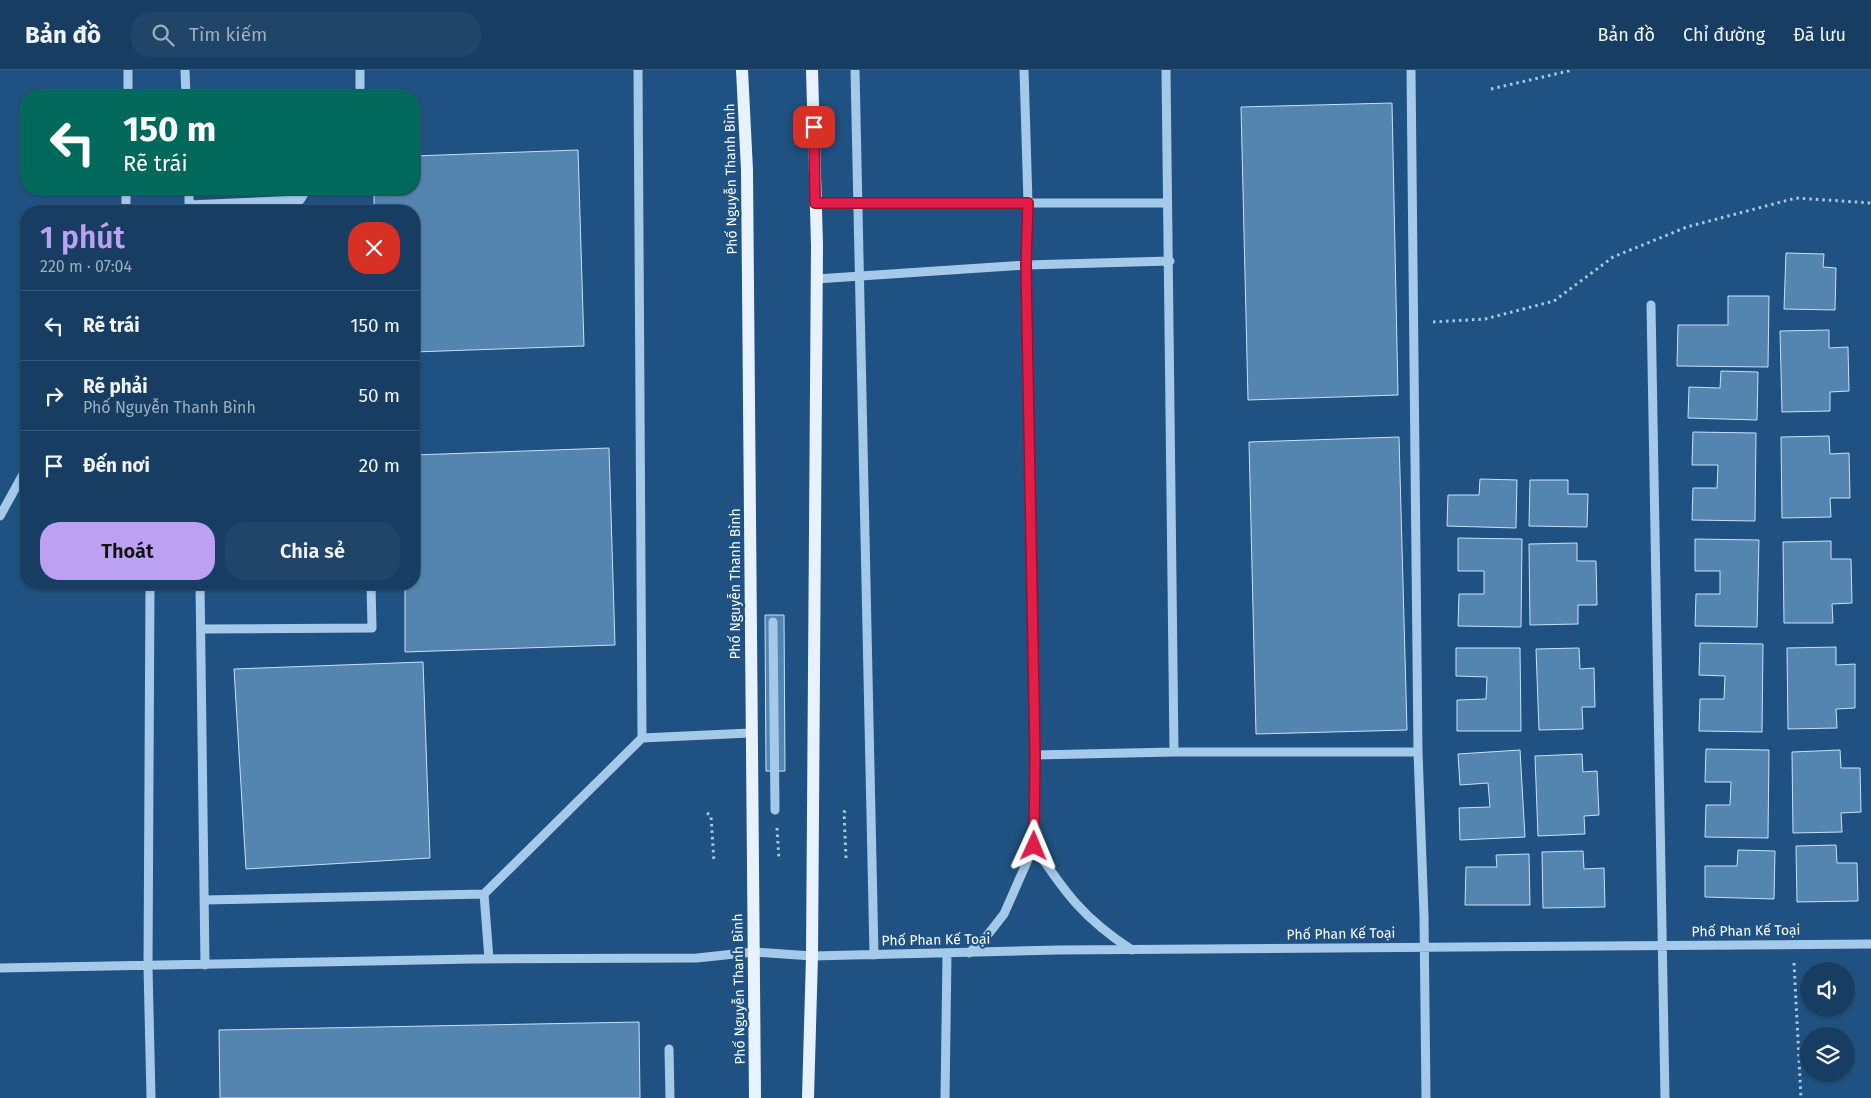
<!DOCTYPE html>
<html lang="vi">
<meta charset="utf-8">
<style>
:root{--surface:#173e62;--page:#204568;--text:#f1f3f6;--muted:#9eaebe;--line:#365777;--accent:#bca0f2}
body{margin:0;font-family:"Fira Sans",sans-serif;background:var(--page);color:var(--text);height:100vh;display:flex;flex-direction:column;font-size:19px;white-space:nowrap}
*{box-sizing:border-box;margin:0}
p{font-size:16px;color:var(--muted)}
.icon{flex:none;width:28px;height:28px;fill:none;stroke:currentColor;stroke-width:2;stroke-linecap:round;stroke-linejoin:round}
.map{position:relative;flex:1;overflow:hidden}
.sheet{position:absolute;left:20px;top:135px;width:400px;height:385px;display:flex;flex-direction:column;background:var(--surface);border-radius:20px;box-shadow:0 1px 4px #0004,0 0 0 1px var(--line)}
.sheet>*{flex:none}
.guide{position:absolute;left:20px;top:20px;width:400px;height:105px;border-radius:20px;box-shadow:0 1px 4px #0004,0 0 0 1px var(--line);background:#00695c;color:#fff;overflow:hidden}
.controls{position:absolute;left:1800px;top:892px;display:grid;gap:10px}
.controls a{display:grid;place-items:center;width:55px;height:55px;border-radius:50%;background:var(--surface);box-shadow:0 1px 4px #0004,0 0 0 1px var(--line);font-size:25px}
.pin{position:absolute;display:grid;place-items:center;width:42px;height:42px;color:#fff;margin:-21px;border-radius:10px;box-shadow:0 2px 8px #0006}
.me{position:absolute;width:55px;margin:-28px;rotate:1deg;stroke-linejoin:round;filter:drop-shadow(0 0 4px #0008)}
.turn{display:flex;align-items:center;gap:18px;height:105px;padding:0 20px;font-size:22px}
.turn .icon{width:65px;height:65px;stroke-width:2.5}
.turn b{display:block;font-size:35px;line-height:42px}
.round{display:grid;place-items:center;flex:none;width:52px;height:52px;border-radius:20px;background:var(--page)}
.summary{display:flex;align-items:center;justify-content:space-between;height:85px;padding:0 20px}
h1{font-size:30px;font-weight:600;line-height:38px;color:var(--accent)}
.button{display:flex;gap:10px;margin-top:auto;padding:10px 20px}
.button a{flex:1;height:58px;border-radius:20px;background:var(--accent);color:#111;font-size:20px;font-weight:600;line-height:58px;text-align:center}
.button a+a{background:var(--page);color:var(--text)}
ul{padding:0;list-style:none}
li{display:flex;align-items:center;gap:15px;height:70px;padding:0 20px;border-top:1px solid var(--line)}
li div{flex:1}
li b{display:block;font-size:19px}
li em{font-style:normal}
header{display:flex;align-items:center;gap:30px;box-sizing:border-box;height:70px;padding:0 25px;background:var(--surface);border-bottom:1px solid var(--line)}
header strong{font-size:24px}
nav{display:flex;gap:28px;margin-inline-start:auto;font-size:18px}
.search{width:350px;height:45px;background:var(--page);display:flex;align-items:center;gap:12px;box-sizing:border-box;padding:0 18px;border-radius:20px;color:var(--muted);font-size:19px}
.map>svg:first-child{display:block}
.building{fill:#5484b0;stroke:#c9e1f7}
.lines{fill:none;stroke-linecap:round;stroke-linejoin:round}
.path{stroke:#a5c9e9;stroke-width:3;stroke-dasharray:2.5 4;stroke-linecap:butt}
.minor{stroke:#a5c9e9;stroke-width:9}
.major{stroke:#e8f2fe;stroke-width:12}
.route-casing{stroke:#92132f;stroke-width:12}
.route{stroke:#e11d48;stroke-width:9}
.labels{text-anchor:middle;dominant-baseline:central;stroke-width:4.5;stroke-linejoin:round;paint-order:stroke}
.street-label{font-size:14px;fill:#fff;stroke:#1f5282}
</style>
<header>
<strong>Bản đồ</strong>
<div class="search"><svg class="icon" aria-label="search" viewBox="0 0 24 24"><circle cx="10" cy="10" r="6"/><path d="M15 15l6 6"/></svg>Tìm kiếm</div>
<nav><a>Bản đồ</a><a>Chỉ đường</a><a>Đã lưu</a></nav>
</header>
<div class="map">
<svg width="1871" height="1028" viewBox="0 0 1871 1028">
<rect width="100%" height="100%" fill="#1f5282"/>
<path class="building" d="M1392 33 1398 325 1248 330 1241 37Z
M578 80 584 276 414 282V141H374V119H414V86Z
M1786 183 1824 184 1823 197 1836 198 1835 240 1784 239Z
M1728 226H1769L1768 297 1677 296 1678 255H1728Z
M1829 260V278L1848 277 1849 321 1830 322V341L1782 342 1780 261Z
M1721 301 1758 302 1757 350 1688 348 1689 317 1720 318Z
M1693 362 1756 363 1755 451 1692 450 1693 418H1717L1718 395H1692Z
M1829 366 1830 384 1849 383 1850 428H1830L1831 447 1782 448 1781 367Z
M1399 367 1407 660 1256 664 1249 372Z
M609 378 615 575 405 582V514H414V385Z
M1480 409 1517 410 1516 458 1447 456 1448 425H1479Z
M1530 410H1568V424H1588L1587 457 1529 456Z
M1458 468 1522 469 1521 557 1458 556 1459 524H1484V501H1458Z
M1695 469 1759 470 1757 557 1695 556 1696 524H1720V501H1695Z
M1831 471V489H1851L1852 533 1832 534 1833 553H1784L1783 472Z
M1577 473V491H1596L1597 535H1578V554L1530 555 1529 474Z
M765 545H784L785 701H766Z
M1700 573 1763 574 1762 662 1699 661 1700 629H1724L1725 606 1699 605Z
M1836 577V595L1855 594V638L1836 639 1837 658 1788 659 1787 578Z
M1456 578H1520L1521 661H1457V630L1486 629 1487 607 1456 606Z
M1579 578 1580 599 1594 598 1595 637H1582L1583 659 1539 660 1536 579Z
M423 592 430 788 246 799 234 599Z
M1706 679 1769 680 1768 768 1705 767 1706 735H1730L1731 712H1705Z
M1520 680 1525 767 1460 770 1459 738 1490 737 1488 713 1460 715 1458 684Z
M1840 680 1841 698H1860L1861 742 1841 743 1842 762 1793 763 1792 682Z
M1582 684 1583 702 1597 701 1599 745 1584 746 1585 764 1538 766 1535 686Z
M1836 775 1837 793H1857L1858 831 1797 832 1796 776Z
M1738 780 1775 781 1774 829 1705 827V796H1737Z
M1583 781 1584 799 1604 798 1605 837 1543 838 1542 782Z
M1529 784 1530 835H1465L1466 797H1497L1496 785Z
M639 952 640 1028H220L219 960Z"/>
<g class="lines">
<path class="path" d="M1491 19 1573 0
M1433 252 1485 249 1554 231 1613 187 1687 157 1796 128 1871 133
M707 743 711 746 714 792
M777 758 779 790
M846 788 844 742 847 740
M1794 893 1801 1028"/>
<path class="minor" d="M185 0 186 26
M360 0V26
M638 0 642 668
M855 0 874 885
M1166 0 1174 682
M1411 0 1418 682 1424 846 1426 1028
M128 26V0
M189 119V141
M815 133H1167
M189 135 300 130 307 119
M126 141V119
M816 209 1026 195 1170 191
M1651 235 1665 1028
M0 446 26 399
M150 514 148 897 151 1028
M200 514 205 895
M773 552 775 740
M201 559 372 558 371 514
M1035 685 1174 682H1418
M1034 776C1065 823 1084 849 1132 880
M484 824 489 889
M204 830 484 824 642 668 750 663
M969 883 986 867 1004 844 1034 776 1035 685 1026 195 1028 133 1024 0
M0 898 474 889 697 888 753 882 812 886 1058 880 1871 874
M669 979 670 1028
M945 1028 947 884"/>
<path class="major" d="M742 0 747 100 755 1028
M808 1028 812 886 817 175 812 0"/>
</g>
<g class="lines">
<g class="route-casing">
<path id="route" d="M814 57 815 133H1028L1026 195 1035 685 1034 776"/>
</g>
<use href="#route" class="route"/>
</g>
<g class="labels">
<g class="street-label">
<text transform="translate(731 109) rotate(-91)">Phố Nguyễn Thanh Bình</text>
<text transform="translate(735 514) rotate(-90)">Phố Nguyễn Thanh Bình</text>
<text transform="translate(1746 861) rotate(-1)">Phố Phan Kế Toại</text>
<text transform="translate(1341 864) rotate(-1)">Phố Phan Kế Toại</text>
<text transform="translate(936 870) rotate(-1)">Phố Phan Kế Toại</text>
<text transform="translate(739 919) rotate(-91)">Phố Nguyễn Thanh Bình</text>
</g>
</g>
</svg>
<div class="controls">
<a><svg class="icon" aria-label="sound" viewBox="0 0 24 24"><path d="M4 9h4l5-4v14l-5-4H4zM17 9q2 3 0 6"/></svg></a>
<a><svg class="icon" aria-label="layers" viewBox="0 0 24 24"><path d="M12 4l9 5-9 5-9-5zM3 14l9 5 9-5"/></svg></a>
</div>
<div class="pin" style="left:814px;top:57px;background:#d93025"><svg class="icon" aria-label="arrive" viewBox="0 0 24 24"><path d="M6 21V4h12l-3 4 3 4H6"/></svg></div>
<svg class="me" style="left:1034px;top:776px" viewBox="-20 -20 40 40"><path d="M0-17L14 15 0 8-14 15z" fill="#e11d48" stroke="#fff" stroke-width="4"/></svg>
<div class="guide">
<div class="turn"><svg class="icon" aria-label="left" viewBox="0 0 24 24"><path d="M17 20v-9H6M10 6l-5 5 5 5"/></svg><div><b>150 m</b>Rẽ trái</div></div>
</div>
<section class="sheet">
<div class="summary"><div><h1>1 phút</h1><p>220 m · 07:04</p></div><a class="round" style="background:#d93025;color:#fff"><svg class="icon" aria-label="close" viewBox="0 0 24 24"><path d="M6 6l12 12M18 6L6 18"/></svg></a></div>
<ul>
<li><svg class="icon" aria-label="left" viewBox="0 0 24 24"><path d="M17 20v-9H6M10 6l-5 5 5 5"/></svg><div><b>Rẽ trái</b></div><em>150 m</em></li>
<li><svg class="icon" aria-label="right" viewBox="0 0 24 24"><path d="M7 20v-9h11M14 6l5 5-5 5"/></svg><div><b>Rẽ phải</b><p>Phố Nguyễn Thanh Bình</p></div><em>50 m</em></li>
<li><svg class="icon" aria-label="arrive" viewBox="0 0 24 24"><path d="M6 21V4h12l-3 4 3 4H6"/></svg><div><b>Đến nơi</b></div><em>20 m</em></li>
</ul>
<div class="button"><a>Thoát</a><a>Chia sẻ</a></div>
</section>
</div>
